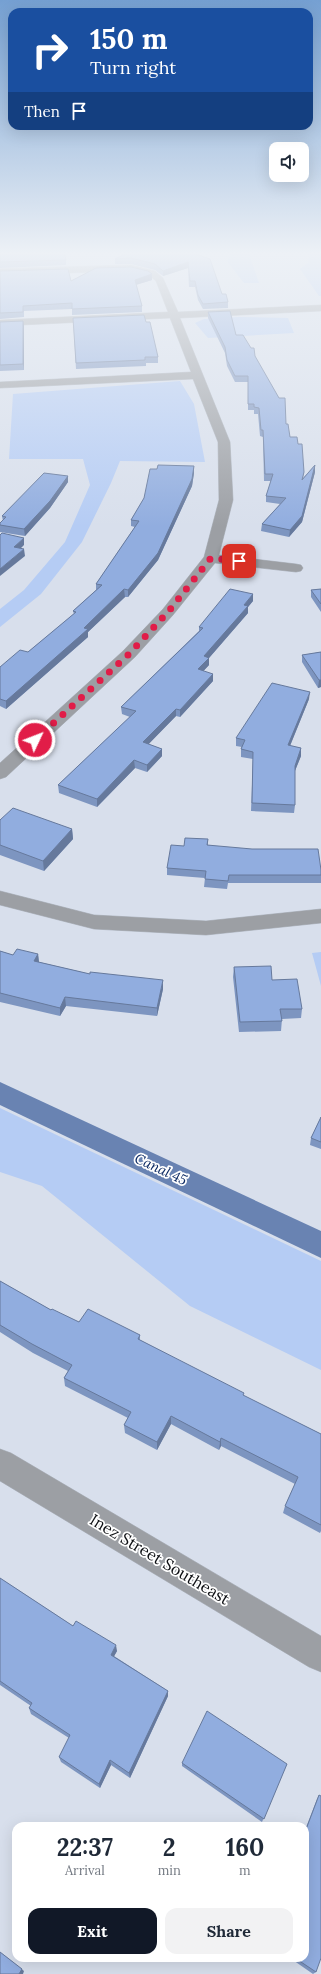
<!DOCTYPE html>
<style>
:root{--surface:#fff;--page:#f2f2f3;--text:#1f2937;--muted:#747a83;--accent:#111827}
body{margin:0;font-family:Lora,serif;background:var(--page);color:var(--text);height:100vh;display:flex;flex-direction:column;font-size:15px;white-space:nowrap}
*{box-sizing:border-box;margin:0}
p{font-size:13px;color:var(--muted)}
.icon{flex:none;width:22px;height:22px;fill:none;stroke:currentColor;stroke-width:2;stroke-linecap:round;stroke-linejoin:round}
.map{position:relative;flex:1;overflow:hidden}
.side{position:absolute;left:12px;top:1822px;width:297px;height:140px;display:flex;flex-direction:column;background:var(--surface);border-radius:12px;box-shadow:0 4px 16px #0002}
.side>*{flex:none}
.hud{position:absolute;left:8px;top:8px;width:305px;height:122px;border-radius:12px;box-shadow:0 4px 16px #0002;background:#1a4fa0;color:#fff;overflow:hidden}
.controls{position:absolute;left:269px;top:142px;display:grid;gap:8px}
.controls a{display:grid;place-items:center;width:40px;height:40px;border-radius:8px;background:var(--surface);box-shadow:0 4px 16px #0002;font-size:20px}
.pin{position:absolute;display:grid;place-items:center;width:34px;height:34px;color:#fff;margin:-17px;border-radius:8px;box-shadow:0 2px 6px #0006}
.me{position:absolute;width:44px;margin:-22px;rotate:47deg;stroke-linejoin:round;filter:drop-shadow(0 0 3px #0008)}
.turn{display:flex;align-items:center;gap:14px;height:84px;padding:0 16px;font-size:18px}
.turn .icon{width:52px;height:52px;stroke-width:2.5}
.turn b{display:block;font-size:28px;line-height:34px}
.then{display:flex;align-items:center;height:38px;padding:0 16px;background:#0003;gap:8px;font-size:15px}
.eta{display:flex;justify-content:space-evenly;align-items:center;height:68px;text-align:center}
.eta b{font-size:24px;font-weight:700;line-height:28px}
.cta{display:flex;gap:8px;margin-top:auto;padding:8px 16px}
.cta a{flex:1;height:46px;border-radius:12px;background:var(--accent);color:#fff;font-size:16px;font-weight:700;line-height:46px;text-align:center}
.cta a+a{background:var(--page);color:var(--text)}
.map>svg:first-child{display:block}
.green{fill:#b5ccf4}
.lines{fill:none;stroke-linecap:round;stroke-linejoin:round}
.canal{fill:#6983b2;fill-rule:evenodd}
.minor-casing{stroke:#b3bac5;stroke-width:1}
.minor{fill:#9c9fa4;fill-rule:evenodd}
.wall{fill:#7d95c0}
.shaded-wall{fill:#66799c}
.building{fill:#91addf;stroke:#66799c}
.route{stroke:#e11d48;stroke-width:7;stroke-dasharray:0 12.6}
.labels{text-anchor:middle;dominant-baseline:central;stroke-width:3.5;stroke-linejoin:round;paint-order:stroke}
.water-label{font-size:14px;font-style:italic;fill:#0b2963;stroke:#fff}
.near-street-label{font-size:16px;fill:#0d0f13;stroke:#fff}
</style>
<div class="map">
<svg width="321" height="1974" viewBox="0 0 321 1974">
<rect width="100%" height="100%" fill="#d8dfec"/>
<path class="green" d="M226 251H248L259 283H244L227 261 232 254Z
M287 251H321V296H319L300 269 308 263 310 253Z
M239 317 288 318 294 333 208 338 195 323 204 319Z
M180 381 194 404 205 462 120 461 111 483 82 542 41 594 0 627V609L24 590 65 542 90 485 83 459H9L13 394Z
M321 952V986L312 953Z
M0 1108 321 1261V1370L190 1306 42 1186 0 1172Z"/>
<g class="lines">
<path class="canal" d="M0 1082 321 1231V1258L0 1105Z"/>
<g class="minor-casing">
<path id="minor" d="M131 265 155 271 163 278 178 312 321 305V311L180 318 230 442 233 500 219 555 296 564 301 565 303 568 301 571 296 572 215 563 173 615 135 657 6 777 0 779V763L123 651 163 609 204 557 219 500 218 442 193 379 0 388V382L191 372 170 318 0 326V320L168 312 156 281 149 275 131 271 0 275V269Z
M0 891 94 915 206 921 321 909V923L206 935 94 929 0 905Z
M0 1449 11 1453 321 1636V1672L309 1667 0 1481Z"/>
</g>
<use href="#minor" class="minor"/>
</g>
<path class="wall" d="M0 251 66 260V265L0 268Z
M187 251 228 302V308L203 309 198 300 195 287H189L188 268 163 276 155 270 131 264H115V259L187 254Z
M0 271 71 281 152 274V280L136 285 142 306V312L72 315V309L24 311V317L0 319Z
M208 312 236 335 255 356 286 424 290 437 298 444 304 472 303 478 315 465V472L302 522 289 537 261 531 262 524 280 504 266 502V496L271 481H264L263 437 260 436 258 414H254V410H248V382H235L227 366 225 353 208 318Z
M73 318 146 322 158 357V363H146V366L76 369Z
M23 321 24 370 0 371V322Z
M194 466V473L192 486 158 560 128 597H125L88 632V637L6 709 0 706V667L28 652 74 614 73 611 96 590V584L135 527 131 526V520L144 498 157 469Z
M68 476V482L50 508 25 536 0 532V523L3 521 2 516Z
M321 589V612L311 597V590Z
M253 594V601L248 607V613L209 658V665L203 671 213 681 180 717 176 716 148 744 162 749V756L147 772 135 768 97 807 59 793 58 785 130 717 122 714 121 707 199 631V627Z
M321 652V687L318 688 302 662V655Z
M309 699 290 746 301 748V756L295 771V805L294 813 251 811 253 759 241 757V749L242 747 236 746V738Z
M0 820 72 829 73 839 44 871 0 855Z
M208 839V845L321 870V883H228L227 889 204 887 205 878 167 875V868L184 846Z
M0 951 13 955 38 954 39 962 90 974 163 989 157 1016 66 1006 60 1016 0 1002Z
M234 967 272 980 302 1009 301 1018 282 1019 281 1031 239 1032 233 977Z
M321 1117V1149L310 1145 311 1138Z
M0 1281 51 1310 79 1322 140 1335V1340L244 1396 321 1434V1531L320 1533 283 1513 285 1506 295 1484 221 1446 219 1450 171 1424 157 1450 125 1433 124 1425 128 1418 65 1386 64 1378 68 1371 33 1353 0 1332Z
M0 1578 73 1626 117 1651 114 1656 168 1691V1696L130 1778 111 1765 100 1788 61 1762 59 1757 69 1738 31 1714 29 1708 31 1706 0 1685Z
M182 1763 287 1764 262 1822 182 1766Z
M319 1795 316 1972 313 1974 290 1958H305V1830L317 1799Z"/>
<path class="shaded-wall" d="M188 262V268L163 276V271Z
M152 274V280L135 285V280Z
M23 321 24 326V370L23 364Z
M315 465V472L302 522 289 537 290 530Z
M194 466V473L192 486 158 560 128 597V590Z
M68 476V482L50 508 25 536 24 529Z
M24 538V545L15 554 14 547Z
M24 549 25 556 0 576V569Z
M124 589 125 597 88 632V637L6 709V701Z
M253 594V601L248 607V613L209 658V665L198 677V669L204 656Z
M213 674V681L180 717V710Z
M319 680H321V687L318 688Z
M310 692 309 699 287 753 288 745Z
M176 709V716L143 750V742Z
M301 748V756L294 773 295 766Z
M162 749V756L147 772V765Z
M134 760 135 768 97 807V799Z
M72 829 73 839 44 871 43 861Z
M38 954 39 963 34 961Z
M163 980V989L157 1016V1008Z
M65 997 66 1006 60 1016V1008Z
M171 1416V1424L157 1450V1442Z
M221 1438V1446L219 1450 220 1442Z
M116 1645 117 1651 112 1660 111 1655Z
M168 1691V1696L130 1778 129 1773Z
M110 1760 111 1765 100 1788 99 1784Z
M0 1952 24 1971 23 1974H19Z"/>
<path class="building" d="M0 251H64L66 260 0 262Z
M131 251H178L187 254V251L210 259 222 294H226L228 302 203 304 198 295 195 281H190L188 262 163 271 155 264 131 258 115 259Z
M131 267 148 271 152 274 135 280 142 306 72 309V303L23 306V312L0 313V271L68 269 71 281 96 268Z
M230 311 236 335H243L251 348H254L255 356 279 398H285L286 424H288L290 437H297L298 444H302L304 472 302 480 315 465 302 516 290 530 262 524 286 498 266 496 273 474H265L263 430H261L259 408 254 407V404H248V376H235L227 360 225 347 208 312Z
M144 315 146 322H150L158 357H145V360L76 363 73 318Z
M23 321V364L0 365V322Z
M158 465 194 466 192 479 158 553 128 590 124 589 84 628 88 629 6 701 0 699V667L20 650 28 652 76 612 73 611 102 585 96 584 139 521 131 520 144 498 150 469H157Z
M44 473 68 476 50 501 24 529 0 525V523L6 517 2 516Z
M2 533 24 538 14 547 24 549 0 569V535Z
M230 589 253 594 244 605 248 606 204 656 209 658 198 669 213 674 180 710 176 709 143 742 162 749 147 765 134 760 97 799 58 785 136 711 121 707 203 628 199 627Z
M321 589V604L311 590Z
M321 652V680H319L302 655Z
M272 683 310 692 288 745 301 748 295 766V805L252 803 253 752 241 749 245 740 236 738Z
M13 808 72 829 43 861 0 845V820Z
M185 838 208 839 207 845 252 849H318L321 870V875H229L228 881 205 879 206 871 167 868 171 845 184 846Z
M17 949 38 954 34 961 90 974V972L163 980 157 1008 65 997 60 1008 0 993V951L13 955Z
M271 966 272 980 297 979 302 1009H280L282 1021 240 1022 234 967Z
M321 1117V1142L311 1138Z
M0 1281 51 1310 52 1309 79 1322 88 1309 140 1335 138 1339 244 1393 243 1395 321 1434V1525L285 1506 298 1477 221 1438 220 1442 171 1416 157 1442 124 1425 131 1412 64 1378 72 1365 32 1344 0 1325Z
M0 1578 73 1626 76 1621 116 1645 111 1655 168 1691 129 1773 110 1760 99 1784 59 1757 70 1735 29 1708 32 1703 0 1681Z
M207 1711 287 1764 264 1819 182 1763Z
M319 1795 321 1796V1958L316 1972 295 1958H305V1832Z
M0 1952 22 1969 19 1974H0Z"/>
<linearGradient id="sky" x2="0" y2="1"><stop stop-color="#75a0d2"/><stop offset="0.48" stop-color="#edf1f6"/><stop offset="1" stop-color="#edf1f6" stop-opacity="0"/></linearGradient>
<rect width="321" height="527" fill="url(#sky)"/>
<g class="lines">
<path class="route" d="M35 740 129 654 168 612 211 558 239 561"/>
</g>
<g class="labels">
<g class="water-label">
<text transform="translate(161 1169) rotate(25)">Canal 45</text>
</g>
<g class="near-street-label">
<text transform="translate(160 1559) rotate(31)">Inez Street Southeast</text>
</g>
</g>
</svg>
<div class="controls">
<a><svg class="icon" aria-label="sound" viewBox="0 0 24 24"><path d="M4 9h4l5-4v14l-5-4H4zM17 9q2 3 0 6"/></svg></a>
</div>
<div class="pin" style="left:239px;top:561px;background:#d93025"><svg class="icon" aria-label="arrive" viewBox="0 0 24 24"><path d="M6 21V4h12l-3 4 3 4H6"/></svg></div>
<svg class="me" style="left:35px;top:740px" viewBox="-20 -20 40 40"><circle r="17" fill="#e11d48" stroke="#fff" stroke-width="3"/><path d="M0-11L8 9 0 5-8 9z" fill="#fff"/></svg>
<div class="hud">
<div class="turn"><svg class="icon" aria-label="right" viewBox="0 0 24 24"><path d="M7 20v-9h11M14 6l5 5-5 5"/></svg><div><b>150 m</b>Turn right</div></div>
<div class="then">Then<svg class="icon" aria-label="arrive" viewBox="0 0 24 24"><path d="M6 21V4h12l-3 4 3 4H6"/></svg></div>
</div>
<section class="side">
<div class="eta">
<div><b>22:37</b><p>Arrival</p></div>
<div><b>2</b><p>min</p></div>
<div><b>160</b><p>m</p></div>
</div>
<div class="cta"><a>Exit</a><a>Share</a></div>
</section>
</div>
